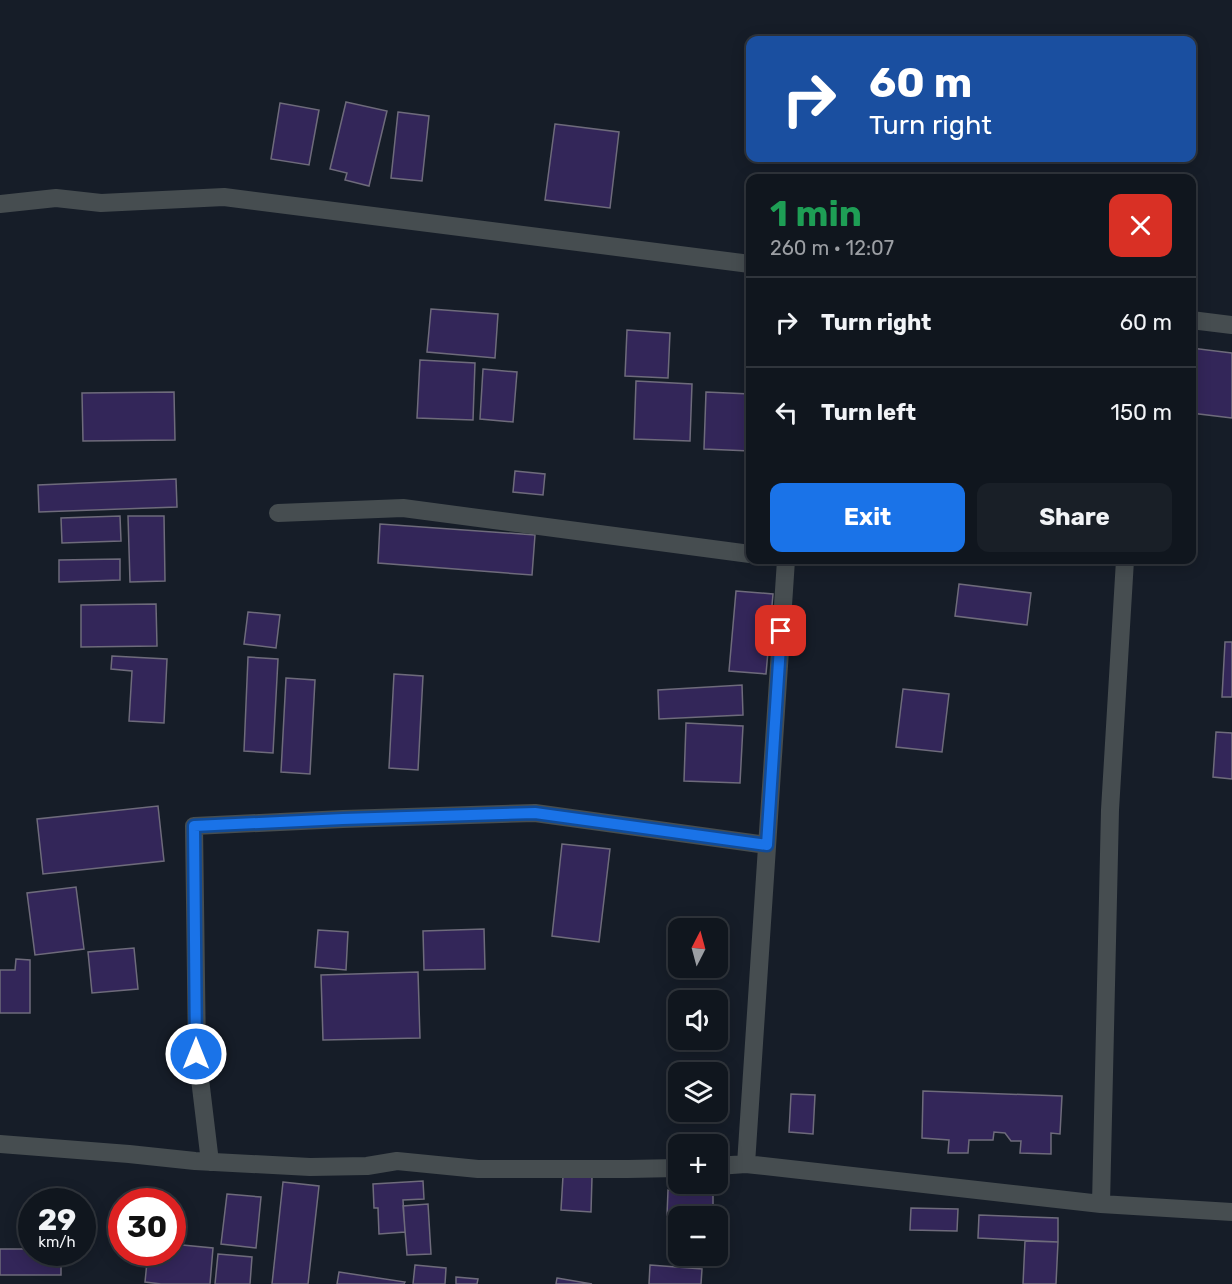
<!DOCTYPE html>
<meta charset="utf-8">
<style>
:root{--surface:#10161e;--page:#191f27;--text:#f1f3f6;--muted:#9c9fa4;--line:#30353c;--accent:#1a73e8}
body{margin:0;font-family:Rubik,sans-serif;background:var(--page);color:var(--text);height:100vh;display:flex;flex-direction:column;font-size:22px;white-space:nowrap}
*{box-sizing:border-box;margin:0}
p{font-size:20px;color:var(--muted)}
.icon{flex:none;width:33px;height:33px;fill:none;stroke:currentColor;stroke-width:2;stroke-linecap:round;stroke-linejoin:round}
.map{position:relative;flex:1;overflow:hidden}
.drawer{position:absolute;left:746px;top:174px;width:450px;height:390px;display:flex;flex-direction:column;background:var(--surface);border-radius:12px;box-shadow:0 3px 15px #0003,0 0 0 2px var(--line)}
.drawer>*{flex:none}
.hud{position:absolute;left:746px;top:36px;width:450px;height:126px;border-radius:12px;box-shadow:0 3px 15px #0003,0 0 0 2px var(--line);background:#1a4fa0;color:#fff;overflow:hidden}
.needle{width:39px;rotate:6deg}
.buttons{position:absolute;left:668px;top:918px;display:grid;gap:12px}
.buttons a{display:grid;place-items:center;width:60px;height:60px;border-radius:12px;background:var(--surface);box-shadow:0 3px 15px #0003,0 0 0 2px var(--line);font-size:30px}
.speed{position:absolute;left:18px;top:1188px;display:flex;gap:12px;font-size:30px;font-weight:700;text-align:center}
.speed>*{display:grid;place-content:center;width:78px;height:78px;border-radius:50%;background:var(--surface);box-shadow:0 3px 15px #0003,0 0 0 2px var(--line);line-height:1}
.speed small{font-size:15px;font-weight:400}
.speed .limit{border:9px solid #d22;background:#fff;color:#111}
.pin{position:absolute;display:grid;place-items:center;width:51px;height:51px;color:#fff;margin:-26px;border-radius:12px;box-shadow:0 3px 9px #0006}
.me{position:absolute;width:66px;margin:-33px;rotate:0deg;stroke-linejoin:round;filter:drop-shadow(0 0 4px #0008)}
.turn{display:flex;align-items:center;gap:21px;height:126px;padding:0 24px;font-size:27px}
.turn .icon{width:78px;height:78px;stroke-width:2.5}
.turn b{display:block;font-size:42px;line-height:51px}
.round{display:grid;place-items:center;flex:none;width:63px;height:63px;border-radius:12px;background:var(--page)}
.head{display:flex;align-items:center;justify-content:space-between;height:102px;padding:0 24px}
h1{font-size:36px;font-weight:700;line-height:45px;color:#1e9e55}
.action{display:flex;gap:12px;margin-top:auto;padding:12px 24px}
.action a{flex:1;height:69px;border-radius:12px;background:var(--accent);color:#fff;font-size:24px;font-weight:700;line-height:69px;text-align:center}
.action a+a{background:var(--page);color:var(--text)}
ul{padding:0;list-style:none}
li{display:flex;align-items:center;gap:18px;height:90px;padding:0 24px;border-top:2px solid var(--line)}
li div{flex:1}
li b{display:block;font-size:22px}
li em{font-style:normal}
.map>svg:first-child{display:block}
.building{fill:#332659;stroke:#6e6b7b;stroke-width:1.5}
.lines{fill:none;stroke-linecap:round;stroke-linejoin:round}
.street{stroke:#464d50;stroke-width:18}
.route-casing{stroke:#114b97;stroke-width:15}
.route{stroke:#1a73e8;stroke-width:10}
</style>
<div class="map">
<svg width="1232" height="1284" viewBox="0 0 1232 1284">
<rect width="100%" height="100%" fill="#161d28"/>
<path class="building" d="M346 102 387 111 369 186 345 180 347 173 330 169Z
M280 103 319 110 309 165 271 159Z
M398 112 429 116 422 181 391 178Z
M555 124 619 132 610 208 545 200Z
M431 309 498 314 495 358 427 352Z
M627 330 670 333 668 378 625 376Z
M1191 348 1232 353V418L1191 413Z
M420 360 475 363 473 420 417 418Z
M483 369 517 372 513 422 480 419Z
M636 381 692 384 690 441 634 439Z
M174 392 175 440 83 441 82 393Z
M706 392 750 394V451L704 449Z
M515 471 545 474 543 495 513 492Z
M176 479 177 507 39 512 38 485Z
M120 516 121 541 62 543 61 518Z
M128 516H164L165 581 130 582Z
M380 524 535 535 532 575 378 563Z
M120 559V580L59 582V560Z
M959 584 1031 593 1027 625 955 616Z
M736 591 773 594 766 674 729 671Z
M156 604 157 646 81 647V605Z
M248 612 280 615 276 648 244 644Z
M1225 642H1232V697H1222Z
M112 656 167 659 164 723 129 721 132 671 111 669Z
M248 657 278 659 273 753 244 751Z
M394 674 423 676 418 770 389 768Z
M286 678 315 680 310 774 281 772Z
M742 685 743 715 659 719 658 690Z
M903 689 949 694 942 752 896 747Z
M686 723 743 726 740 783 684 781Z
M1216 732 1232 733V779L1213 777Z
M158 806 164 861 43 874 37 819Z
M562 844 610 849 599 942 552 936Z
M76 887 84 949 35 955 27 893Z
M484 929 485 969 424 970 423 931Z
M318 930 348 932 346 970 315 967Z
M134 948 138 989 92 993 88 952Z
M16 959 30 960V1013H0V970H15Z
M418 972 420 1038 323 1040 321 975Z
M923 1091 1062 1096 1060 1134 1051 1133V1154L1020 1153 1021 1141H1011L1005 1133 994 1132 993 1140H969L968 1153H948L949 1140 922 1138Z
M791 1094 815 1095 813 1134 789 1132Z
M563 1176 592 1177 591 1212 561 1210Z
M423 1181 424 1199 403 1200 405 1232 379 1234 378 1208H374L373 1184Z
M283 1182 319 1186 308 1284H272Z
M668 1190 713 1191V1215H667Z
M227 1194 261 1197 256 1248 221 1244Z
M428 1204 431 1254 407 1255 403 1206Z
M911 1208 958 1209 957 1231 910 1230Z
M979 1215 1058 1218V1242L978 1238Z
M1025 1241 1058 1242 1056 1284H1023Z
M172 1244 213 1248 210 1284H161L145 1282 148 1252H172Z
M0 1249H32V1252H61V1275H0Z
M218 1254 252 1257 250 1284H215Z
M415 1265 446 1268 445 1284H413Z
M650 1265 702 1269 701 1284H649Z
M339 1272 405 1282 404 1284H337Z
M456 1277 478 1279 477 1284H456Z
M557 1278 592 1284H556Z"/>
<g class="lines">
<path class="street" d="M0 204 56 198 101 203 224 197 750 264
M1191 320 1232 325
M278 513 403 508 750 554
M0 1144 129 1154 195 1161 310 1167 367 1166 397 1161 478 1169H628L678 1168
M210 1162 197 1054 194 826 343 819 535 813 767 845
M746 1164 786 560
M717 1166 746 1164 1101 1204 1232 1212
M1101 1204 1110 810 1125 560"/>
</g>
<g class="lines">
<g class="route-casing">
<path id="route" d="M196 1054 194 826 343 819 535 813 767 845 781 631"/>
</g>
<use href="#route" class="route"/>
</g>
</svg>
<div class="buttons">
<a><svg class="needle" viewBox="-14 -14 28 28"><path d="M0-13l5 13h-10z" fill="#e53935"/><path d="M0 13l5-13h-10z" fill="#9c9fa4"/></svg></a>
<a><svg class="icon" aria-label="sound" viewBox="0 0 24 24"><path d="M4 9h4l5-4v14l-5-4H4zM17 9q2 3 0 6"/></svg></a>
<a><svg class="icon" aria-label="layers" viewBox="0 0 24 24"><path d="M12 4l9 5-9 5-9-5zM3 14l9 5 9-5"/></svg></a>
<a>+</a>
<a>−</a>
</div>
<div class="speed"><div>29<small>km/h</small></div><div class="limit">30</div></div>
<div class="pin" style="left:781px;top:631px;background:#d93025"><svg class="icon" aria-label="arrive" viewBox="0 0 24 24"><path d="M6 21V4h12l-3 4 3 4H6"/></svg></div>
<svg class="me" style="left:196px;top:1054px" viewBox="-20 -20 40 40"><circle r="17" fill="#1a73e8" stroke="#fff" stroke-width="3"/><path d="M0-11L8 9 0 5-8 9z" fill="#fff"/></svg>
<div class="hud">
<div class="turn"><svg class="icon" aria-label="right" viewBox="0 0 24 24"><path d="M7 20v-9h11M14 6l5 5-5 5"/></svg><div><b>60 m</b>Turn right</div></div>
</div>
<section class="drawer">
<div class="head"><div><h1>1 min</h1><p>260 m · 12:07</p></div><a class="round" style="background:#d93025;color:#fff"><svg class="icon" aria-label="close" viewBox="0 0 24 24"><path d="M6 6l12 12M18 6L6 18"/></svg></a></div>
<ul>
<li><svg class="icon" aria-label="right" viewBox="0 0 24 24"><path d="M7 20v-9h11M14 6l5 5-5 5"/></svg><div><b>Turn right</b></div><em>60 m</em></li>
<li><svg class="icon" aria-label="left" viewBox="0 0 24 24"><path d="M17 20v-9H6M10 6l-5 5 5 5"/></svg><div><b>Turn left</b></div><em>150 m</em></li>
</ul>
<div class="action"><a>Exit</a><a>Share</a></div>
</section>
</div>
